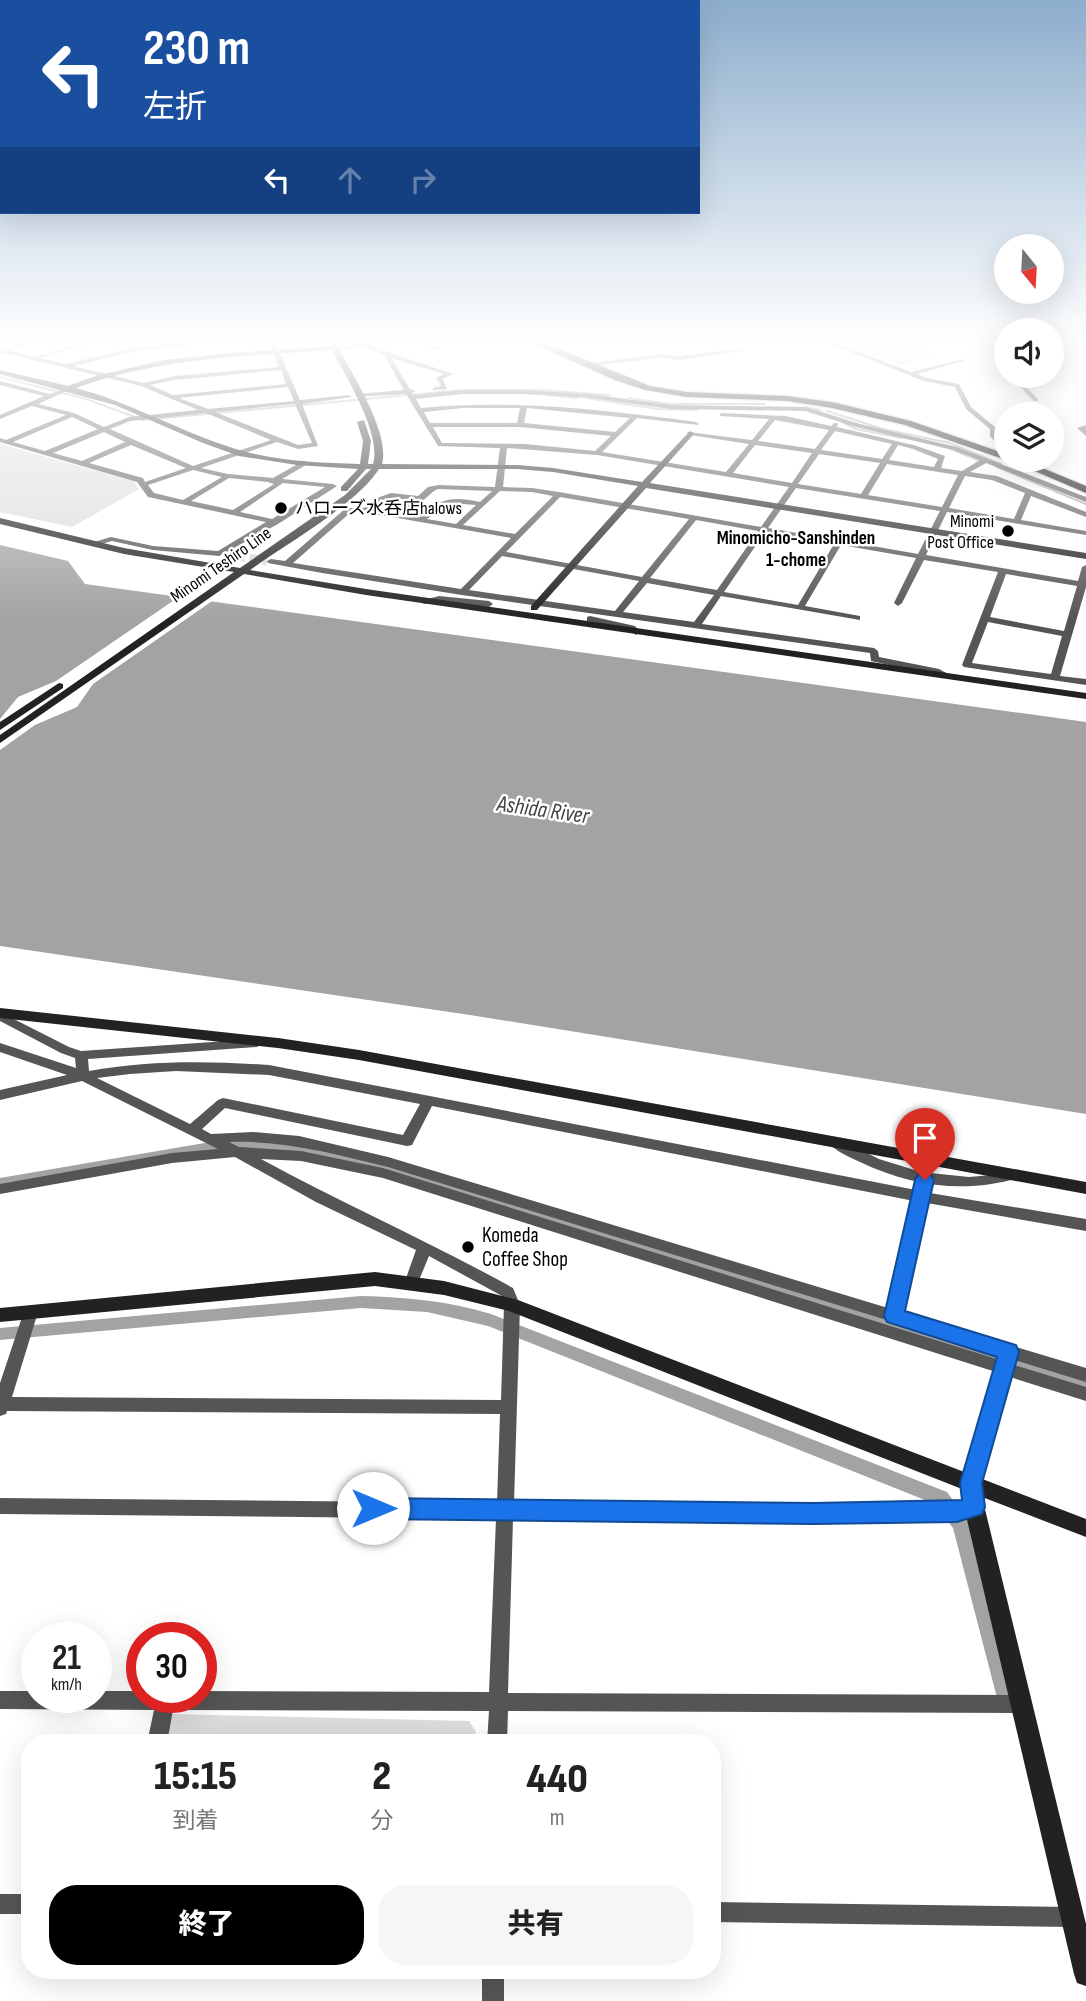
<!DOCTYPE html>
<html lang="ja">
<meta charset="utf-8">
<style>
:root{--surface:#fff;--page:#f6f6f6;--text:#222;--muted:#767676;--accent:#000}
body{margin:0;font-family:"Sofia Sans Condensed","Noto Sans JP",sans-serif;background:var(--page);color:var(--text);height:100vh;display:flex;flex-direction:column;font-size:26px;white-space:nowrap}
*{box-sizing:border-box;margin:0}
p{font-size:23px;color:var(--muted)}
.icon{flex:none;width:38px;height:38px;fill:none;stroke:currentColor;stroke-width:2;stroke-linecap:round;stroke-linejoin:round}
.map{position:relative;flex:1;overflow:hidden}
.panel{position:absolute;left:21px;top:1734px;width:700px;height:245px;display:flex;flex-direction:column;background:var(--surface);border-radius:28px;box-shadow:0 7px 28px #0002}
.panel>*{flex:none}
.banner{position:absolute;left:0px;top:0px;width:700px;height:214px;box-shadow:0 7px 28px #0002;background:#1a4fa0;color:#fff;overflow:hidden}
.needle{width:46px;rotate:162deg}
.controls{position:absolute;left:994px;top:234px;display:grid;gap:14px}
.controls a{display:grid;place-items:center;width:70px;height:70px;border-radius:50%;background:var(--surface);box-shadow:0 7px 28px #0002;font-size:35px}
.speed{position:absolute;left:21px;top:1622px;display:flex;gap:14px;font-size:35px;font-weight:700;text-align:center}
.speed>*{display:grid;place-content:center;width:91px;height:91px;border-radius:50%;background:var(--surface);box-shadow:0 7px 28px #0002;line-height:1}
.speed small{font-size:18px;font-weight:400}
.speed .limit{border:10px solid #d22;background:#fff;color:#111}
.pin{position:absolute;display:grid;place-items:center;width:60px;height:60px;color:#fff;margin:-72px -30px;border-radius:50% 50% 50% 0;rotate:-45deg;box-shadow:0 0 7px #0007}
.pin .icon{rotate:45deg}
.me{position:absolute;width:77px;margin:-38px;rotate:90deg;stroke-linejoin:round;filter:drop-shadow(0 0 5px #0008)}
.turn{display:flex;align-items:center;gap:24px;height:147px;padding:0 28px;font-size:32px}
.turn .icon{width:91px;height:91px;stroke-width:2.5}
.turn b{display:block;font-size:49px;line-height:60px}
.lanes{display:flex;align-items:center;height:66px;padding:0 28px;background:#0003;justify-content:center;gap:35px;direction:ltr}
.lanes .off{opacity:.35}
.eta{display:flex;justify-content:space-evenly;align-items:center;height:119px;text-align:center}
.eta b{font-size:42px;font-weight:800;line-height:49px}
.button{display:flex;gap:14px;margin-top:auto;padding:14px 28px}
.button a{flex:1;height:80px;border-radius:28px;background:var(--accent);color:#fff;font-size:28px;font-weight:800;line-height:80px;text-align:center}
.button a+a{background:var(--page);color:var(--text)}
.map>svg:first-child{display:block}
.green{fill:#dcdcdc}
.water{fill:#a3a3a3}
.pier{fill:#fff}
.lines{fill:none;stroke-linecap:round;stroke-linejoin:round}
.stream{stroke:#a3a3a3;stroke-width:2}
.canal{fill:#a3a3a3;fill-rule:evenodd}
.street-tunnel{stroke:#d9d9d9;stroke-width:9;stroke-dasharray:9 4.5;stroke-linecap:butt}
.primary-casing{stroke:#dbdbdb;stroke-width:3}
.street{fill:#555;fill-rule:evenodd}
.secondary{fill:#222;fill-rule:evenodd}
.primary{fill:#000;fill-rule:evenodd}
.route{fill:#1a73e8;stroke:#114b97;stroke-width:2}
.poi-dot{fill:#000;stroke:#fff;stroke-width:2.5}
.labels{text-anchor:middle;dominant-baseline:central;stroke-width:5;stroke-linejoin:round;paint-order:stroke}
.far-poi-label{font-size:18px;fill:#000;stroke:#fff;text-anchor:start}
.far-street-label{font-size:18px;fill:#000;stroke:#fff}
.far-neighbourhood-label{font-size:19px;font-weight:bold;fill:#000;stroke:#fff}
.poi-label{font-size:21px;fill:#000;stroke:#fff;text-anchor:start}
.water-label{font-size:23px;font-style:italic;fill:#444;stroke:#fff}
</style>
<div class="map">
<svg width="1086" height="2001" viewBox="0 0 1086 2001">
<rect width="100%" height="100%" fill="#fff"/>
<path class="green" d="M887 340 903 341 939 354 899 365 865 352 869 350 867 347Z
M0 444 133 481 139 489 72 527 0 512Z
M171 1714 469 1721 476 1732V1743H159Z"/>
<path class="water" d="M0 545 68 561 85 584 1086 722V1114L470 1015 0 946Z"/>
<path class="pier" d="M183 594 215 599 93 684 77 707 35 725 0 750V719L18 697 56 681Z"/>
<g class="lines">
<path class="stream" d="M0 377 86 399 143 420 461 390H542L610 395
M547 395 577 398
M586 398 658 409 697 410
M629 398 669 404H765
M806 407 820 410
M827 411 883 429 950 443 1001 464
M842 422 856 429 902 438
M951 449 978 460
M997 467 1086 504"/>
<path class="canal" d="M262 1139 325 1147 447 1180 1086 1376V1390L447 1190 325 1157 262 1149 222 1150 0 1188V1178L222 1140Z
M361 1296C405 1297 448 1301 491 1314L947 1492 970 1524 1014 1694 1012 1701 1005 1703 998 1701 996 1694 953 1528 935 1504 488 1326 427 1312 361 1308 0 1340V1328Z"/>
<path class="street-tunnel" d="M236 556 267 561"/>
<g class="primary-casing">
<path id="primary" d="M525 340H537L650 386 687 392 787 396 832 402 911 421 1006 454V460L905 425 832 408 787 401 687 397 645 390 615 380Z
M1009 460H1023L1086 486V493Z"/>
</g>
<path class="street" d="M33 340H44L9 350 34 357 93 340H104L40 358 66 364 136 347 214 340H239L136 351 74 366 143 383 175 376 279 367 268 340H274L300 400 349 395 352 397 302 404 318 446 298 449 277 442 201 468 228 474 273 478 303 461H306V465L282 479 333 484 337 486 278 524 219 556 153 550 112 541 94 546V542L111 537 153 546 218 551 266 522 148 497 137 482 0 442V438L6 440 66 415 32 406 0 419V415L44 396 0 385V381L50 394 69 388V390L38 404 74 413 104 427 129 417 198 410 141 386 0 352V348L4 349ZM281 370 286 384 173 395 150 385 175 380ZM288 387 294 401 208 409 179 398ZM295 404 312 443 298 445 215 412ZM206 413 271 440 193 466 110 429 130 421ZM72 417 98 429 45 451 13 442ZM104 432 125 442 82 461 53 453ZM131 445 186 468 145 482 143 478 89 463ZM193 470 222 477 183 500 154 493 148 485ZM229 478 268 482 274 484 233 510 191 501ZM283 483 325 487 272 519 240 512Z
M417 340H425L441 350 436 351Z
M809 340 839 344 911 372 964 359V361L917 374 927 378 959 384 971 407 996 428V436L1006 447V453L1004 452 990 436V429L966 409 955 387 924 381 835 346Z
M967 340H977L1006 348V352Z
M363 343 453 374 443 379 447 389 433 390V388L441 386 436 378 444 374 391 358 410 389 416 391 412 393 413 395 463 390H524L590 394 671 405 806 407 860 424 957 447 1086 497V502L986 463 970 472 997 476 1086 512V517L1031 496 1021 520 1086 531V535L947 512 926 555 1078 581 1082 567 1086 565V587L1060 676 1086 679V685L964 667 962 665 998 572 924 560 902 603 898 606 894 603 916 558 841 545 805 606 860 616V620L721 596 702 624 874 648 878 651 879 657 939 669 948 674V678L871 661 870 653 462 595 322 573 268 563 267 561 271 559 285 561 346 508H364L377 498 391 493 418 496 428 487 438 485 495 487 500 448 438 446 406 394 356 397V395L358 394 404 390 384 355 362 347 334 350 331 348ZM463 394H524L590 398 671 409 805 411 856 427 953 450 980 460 962 471 941 468 945 456 917 446 837 427 838 423H834L831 426 786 416 722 413 720 414V416L769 419 752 440 688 432 687 433 690 435 749 444 726 472 602 452 637 418 698 425 699 424 696 422C605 410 513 399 421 408L416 399ZM463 408H520L517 423H430L424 412ZM527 408 630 418 615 432 524 423ZM775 420 829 430 815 449 758 441ZM433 427H520L611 436 595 451 525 444 442 443ZM835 431 892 444 882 459 821 450ZM755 445 812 453 792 483 733 473ZM898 445 913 449 938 459 934 467 889 460ZM507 448 597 455 789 487 761 527 559 492 532 488 503 487ZM819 454 880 463 861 494 798 484ZM887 464 958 475 942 507 868 495ZM965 476 992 480 1025 493 1014 519 949 508ZM796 488 940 511 918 554 844 541 840 539 837 540 768 528ZM438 489 492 491 480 502C451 496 442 498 419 517L406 515 434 491ZM500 491 532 492 553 496 515 534 463 525ZM560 497 689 519 642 577 506 552ZM391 498 414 500 398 514 372 509ZM450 503 476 505 456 524 427 519ZM358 511 511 538 461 589 293 563 351 512ZM696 520 758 531 717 590 650 578ZM765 532 834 544 798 605 724 592ZM502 556 639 581 615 611 469 590ZM1006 574 1077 586 1064 631 990 617ZM647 583 714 595 694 622 623 612ZM988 622 1062 636 1051 674 972 663Z
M741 348 743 351 680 360 659 358 590 366 587 364 659 354 680 356Z
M1006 356V361L1002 364H998V362Z
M1018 383H1022L1038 399V401H1034L1018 385Z
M1086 425V436L1077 428Z
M439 596 489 601 493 604 489 607 439 602 424 604 420 601Z
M590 616 635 626 640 632 636 635 629 630 587 621V617Z
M0 1012 69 1047 81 1051 257 1039 263 1043 257 1047 88 1059 89 1071C149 1060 209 1061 269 1065L916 1190 918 1187 923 1186 928 1187 930 1193 1086 1219V1231L927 1203 902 1313 1086 1368V1382L1014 1360V1365L1086 1387V1401L1010 1377 979 1483 977 1488 971 1491 965 1488 963 1483 996 1372 383 1178 301 1161 261 1159C344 1204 430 1242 513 1288L520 1305 514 1503 814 1506 957 1504 974 1499 980 1501 983 1507 980 1513 957 1520 814 1522 513 1519 508 1693 1020 1695 1027 1697 1029 1704 1027 1711 1020 1713 508 1711 507 1743H487L489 1711 173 1710 167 1743H147L154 1710 0 1709V1691H37V1698H96V1691H142V1698H201V1691L489 1692 496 1519 0 1514V1498L497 1503 500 1414 7 1411 6 1414 0 1416V1383L25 1308 30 1306 35 1308 38 1312 12 1397 501 1400 504 1305 502 1296 429 1256 417 1285 412 1287 407 1285 405 1281 416 1250 316 1202 235 1157 172 1163 0 1194V1184L172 1153 218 1149 82 1081 0 1100V1090L67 1075 0 1052V1043L76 1068 75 1058 61 1053 0 1021ZM176 1071 269 1075 420 1104 403 1135 223 1098 218 1100 190 1124 97 1078 130 1074ZM432 1106 914 1201 888 1308 388 1157 299 1136 253 1132 211 1134 202 1129 225 1108 407 1146 412 1145ZM229 1142C283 1140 336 1154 388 1167L1004 1356 1000 1360 383 1168 301 1151 239 1147Z
M835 1137 879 1159 921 1172 969 1177 992 1175 1013 1169 1018 1170 1020 1174 1018 1178C965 1194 910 1186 860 1162 849 1157 835 1151 828 1142L830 1138Z
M0 1894H30V1914H0Z
M712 1902 1072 1907 1079 1910 1082 1917 1079 1924 1072 1927 712 1922Z
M482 1970H504V2001H482Z"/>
<path class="secondary" d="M327 340H334C349 369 391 432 382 464L517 465 553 468 642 482 690 431 694 433 693 435 650 483 1086 553V559L646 488 537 610H531V606L638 486 553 472 517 469H379C357 504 286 544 250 570L366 589 1086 693V699L366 595 244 574 0 743V735L234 572 124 554 0 524V518L124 548 240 568 345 495 371 469H366L347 491H341V487L358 469 297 465 239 456 203 443 115 405 0 374V370L68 386 95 376 164 360 232 353 330 346ZM332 350C346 377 382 434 373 464H368L371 441 364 420 357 422 363 441 360 464C316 463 269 461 227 446 175 429 129 402 76 388 158 358 245 356 332 350Z
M59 683 63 684V688L0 730V722Z
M0 1008 278 1038 359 1050 1086 1182V1194L359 1060 278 1048 0 1018Z
M375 1272 444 1281 518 1300 1086 1519V1537L982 1497 1086 1924V1986L1077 1983 1074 1974 964 1507 962 1489 509 1311 444 1295 375 1286 0 1322V1308Z"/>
<use href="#primary" class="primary"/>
</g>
<linearGradient id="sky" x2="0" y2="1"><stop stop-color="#8cadcc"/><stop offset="0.55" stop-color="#fff"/><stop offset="1" stop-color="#fff" stop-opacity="0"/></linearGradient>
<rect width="1086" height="620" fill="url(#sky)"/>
<path class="route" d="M925 1173 931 1175 934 1180 905 1311 1016 1345 1019 1352 982 1483 985 1507 982 1514 957 1522 814 1524 373 1519 365 1516 362 1508 365 1501 373 1498 814 1503 962 1500 960 1483 997 1357 887 1322 884 1316 915 1180 918 1175Z"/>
<g class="poi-dot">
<circle cx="281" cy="508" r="7"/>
<circle cx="1008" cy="531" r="7"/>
<circle cx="468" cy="1247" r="7"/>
</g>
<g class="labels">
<g class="far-poi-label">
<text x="295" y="508">ハローズ水呑店halows</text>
<text x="994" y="521" text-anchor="end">Minomi<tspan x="994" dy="21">Post Office</tspan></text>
</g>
<g class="far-street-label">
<text transform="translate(221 565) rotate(-35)">Minomi Teshiro Line</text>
</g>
<g class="far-neighbourhood-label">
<text x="796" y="538">Minomicho-Sanshinden<tspan x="796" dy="22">1-chome</tspan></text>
</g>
<g class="poi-label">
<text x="482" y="1235">Komeda<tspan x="482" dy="24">Coffee Shop</tspan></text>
</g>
<g class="water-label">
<text transform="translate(543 810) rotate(8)">Ashida River</text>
</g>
</g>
</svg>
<div class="controls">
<a><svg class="needle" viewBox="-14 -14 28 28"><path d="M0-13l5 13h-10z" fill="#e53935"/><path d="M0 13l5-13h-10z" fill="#767676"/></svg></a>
<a><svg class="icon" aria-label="sound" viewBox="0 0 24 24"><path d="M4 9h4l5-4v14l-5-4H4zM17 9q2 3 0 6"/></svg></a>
<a><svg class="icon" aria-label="layers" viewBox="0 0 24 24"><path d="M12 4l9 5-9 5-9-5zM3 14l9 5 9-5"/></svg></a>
</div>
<div class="speed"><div>21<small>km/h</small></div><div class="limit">30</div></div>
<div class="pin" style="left:925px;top:1180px;background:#d93025"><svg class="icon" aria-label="arrive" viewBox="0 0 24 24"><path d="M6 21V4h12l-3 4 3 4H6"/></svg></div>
<svg class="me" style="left:373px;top:1508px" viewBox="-20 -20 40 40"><circle r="19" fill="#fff"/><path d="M0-13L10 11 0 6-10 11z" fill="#1a73e8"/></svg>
<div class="banner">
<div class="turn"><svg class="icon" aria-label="left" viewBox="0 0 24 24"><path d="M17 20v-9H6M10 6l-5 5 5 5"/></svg><div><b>230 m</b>左折</div></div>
<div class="lanes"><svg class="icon" aria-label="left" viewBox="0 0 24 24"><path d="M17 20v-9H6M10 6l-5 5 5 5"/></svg><svg class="icon off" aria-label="ahead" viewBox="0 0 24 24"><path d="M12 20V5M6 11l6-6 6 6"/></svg><svg class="icon off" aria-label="right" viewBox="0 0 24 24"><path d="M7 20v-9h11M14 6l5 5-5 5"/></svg></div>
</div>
<section class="panel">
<div class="eta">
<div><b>15:15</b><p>到着</p></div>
<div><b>2</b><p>分</p></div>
<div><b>440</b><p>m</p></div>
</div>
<div class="button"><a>終了</a><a>共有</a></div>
</section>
</div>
